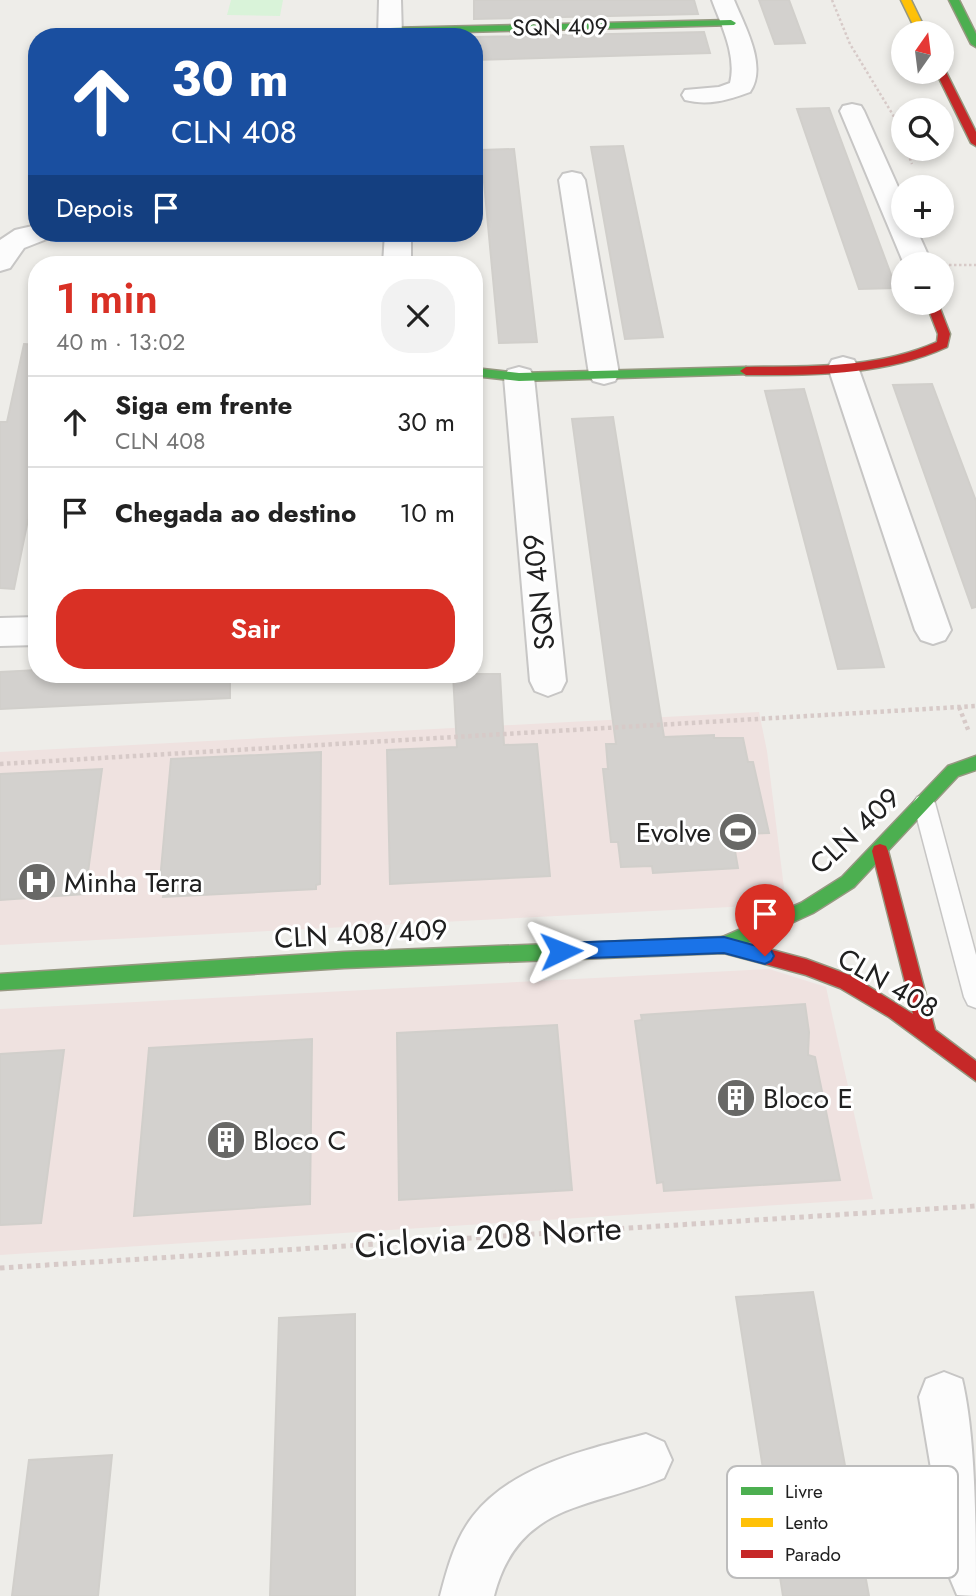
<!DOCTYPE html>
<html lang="pt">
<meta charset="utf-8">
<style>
:root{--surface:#fff;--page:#f2f2f2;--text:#222;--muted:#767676;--line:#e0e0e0;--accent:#d93025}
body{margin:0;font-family:Jost,sans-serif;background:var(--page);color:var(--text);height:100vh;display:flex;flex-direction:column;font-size:26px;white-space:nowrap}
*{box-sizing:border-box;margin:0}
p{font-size:23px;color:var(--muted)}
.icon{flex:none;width:38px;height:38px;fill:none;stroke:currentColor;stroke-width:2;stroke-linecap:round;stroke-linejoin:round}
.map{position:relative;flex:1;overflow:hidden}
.details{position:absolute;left:28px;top:256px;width:455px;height:427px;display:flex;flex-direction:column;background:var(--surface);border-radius:28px;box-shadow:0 4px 10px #0003}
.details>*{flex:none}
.banner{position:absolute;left:28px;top:28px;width:455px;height:214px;border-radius:28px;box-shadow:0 4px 10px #0003;background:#1a4fa0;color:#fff;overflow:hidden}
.needle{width:46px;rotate:14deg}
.buttons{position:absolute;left:891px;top:21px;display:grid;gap:14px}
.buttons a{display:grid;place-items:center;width:63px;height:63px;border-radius:50%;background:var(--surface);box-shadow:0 4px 10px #0003;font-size:35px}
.pin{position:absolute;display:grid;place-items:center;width:60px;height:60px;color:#fff;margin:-72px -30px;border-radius:50% 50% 50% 0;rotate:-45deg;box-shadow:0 0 7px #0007}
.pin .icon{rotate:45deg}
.me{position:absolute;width:77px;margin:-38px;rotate:88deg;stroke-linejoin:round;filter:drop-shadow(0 0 5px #0008)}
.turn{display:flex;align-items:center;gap:24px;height:147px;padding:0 28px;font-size:32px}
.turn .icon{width:91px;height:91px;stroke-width:2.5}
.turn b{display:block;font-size:49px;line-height:60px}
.then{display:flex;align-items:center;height:66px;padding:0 28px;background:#0003;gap:14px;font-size:26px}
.round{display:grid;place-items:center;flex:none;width:74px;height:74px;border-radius:28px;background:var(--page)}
.summary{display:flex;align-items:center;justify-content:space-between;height:119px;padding:0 28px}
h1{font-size:42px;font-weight:600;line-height:52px;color:var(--accent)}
.action{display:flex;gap:14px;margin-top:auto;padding:14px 28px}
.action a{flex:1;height:80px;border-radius:28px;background:var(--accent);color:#fff;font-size:28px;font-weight:600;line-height:80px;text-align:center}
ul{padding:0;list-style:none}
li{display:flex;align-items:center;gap:21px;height:91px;padding:0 28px;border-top:2px solid var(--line)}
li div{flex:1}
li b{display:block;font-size:26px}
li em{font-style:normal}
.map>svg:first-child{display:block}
.commercial{fill:#efe2e0}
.park{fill:#d9f3d9}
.building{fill:#d3d1ce;stroke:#d1cfcb;stroke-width:2}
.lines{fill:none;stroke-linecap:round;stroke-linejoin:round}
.lane-casing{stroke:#c7c6c5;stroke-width:3}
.street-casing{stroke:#c7c6c5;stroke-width:4}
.fast-casing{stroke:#969881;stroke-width:3}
.slow-casing{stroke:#969881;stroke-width:3}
.jam-casing{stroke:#969881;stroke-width:3}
.path-far2{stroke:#d7cac8;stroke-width:2.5;stroke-dasharray:2.5 2.5;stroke-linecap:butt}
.path-far1{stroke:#d7cac8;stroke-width:4.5;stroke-dasharray:3.5 3.5;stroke-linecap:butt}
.path{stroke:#d7cac8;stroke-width:5;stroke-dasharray:4.5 4.5;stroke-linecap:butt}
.lane{fill:#fcfcfc;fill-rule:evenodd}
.street{fill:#fcfcfc;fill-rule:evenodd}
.fast{fill:#4caf50;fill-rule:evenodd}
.slow{fill:#ffc107;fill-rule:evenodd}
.jam{fill:#c62828;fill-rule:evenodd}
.route{fill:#1a73e8;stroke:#114b97;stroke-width:2}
.labels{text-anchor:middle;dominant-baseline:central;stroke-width:6;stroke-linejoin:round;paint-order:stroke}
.far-street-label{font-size:23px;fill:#202020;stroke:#fff}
.street-label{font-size:28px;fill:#202020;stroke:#fff}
.poi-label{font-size:28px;fill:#202020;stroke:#fff;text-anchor:start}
.near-street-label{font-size:33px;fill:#202020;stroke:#fff}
.key{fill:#fff;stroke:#bcbcbc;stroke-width:2}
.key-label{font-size:19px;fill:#202020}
</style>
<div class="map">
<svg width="976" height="1596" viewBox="0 0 976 1596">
<rect width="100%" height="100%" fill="#eeede9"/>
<path class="commercial" d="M759 712 767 751 786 904 0 945V752Z
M769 969 826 987 873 1199 0 1255V1009Z"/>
<path class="park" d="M231 0H283L280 16 227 15Z"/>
<path class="building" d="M474 0H694L698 14 474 19Z
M759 0H789L805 43 775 44Z
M704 32 710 53 474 60V37Z
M829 108 896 288 859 289 797 109Z
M623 146 663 337 625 339 591 147Z
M514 149 537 342 499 343 481 150Z
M24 344 37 345V475L14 589 0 588V422H7Z
M932 384 976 501V607L972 608 893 385Z
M804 389 884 667 838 669 765 391Z
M613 417 664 737 714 735V738H743L748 762H753L769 833 732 834 738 868 653 873 652 866 621 867 618 842H611L603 769H608L606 744H616L572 419Z
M37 670V674H230V698L0 709V672Z
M453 674H500L504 745 537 744 550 876 390 884 387 750 457 747Z
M321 752 320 884 316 885V889L163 897 164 891 159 892 171 759Z
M102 769 85 894 0 900V774Z
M805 1004 809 1032 808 1055 815 1057 840 1180 664 1191 663 1182 657 1183 635 1021 642 1020 641 1015Z
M557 1025 572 1190 399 1200 397 1033Z
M312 1039 310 1204 134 1216 149 1048Z
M64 1050 41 1223 0 1225V1054Z
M813 1292 860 1547 869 1596H783L736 1297Z
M355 1314V1596H270L279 1318Z
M112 1455 98 1596H12L29 1460Z"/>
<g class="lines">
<g class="lane-casing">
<path id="lane" d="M924 794 931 797 935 803 976 955V1008L968 1005 964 997 913 803 917 797Z"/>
</g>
<g class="street-casing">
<path id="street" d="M379 0H401L402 37H378Z
M712 0H734C744 25 768 66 750 92 729 100 708 106 685 100L682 95 685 90 719 87 730 83C737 55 721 25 712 0Z
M852 104 861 106 864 111 903 198V226H915L932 264H904L840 111 843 106Z
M572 172 581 174 585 180 619 374 615 381 604 384 593 381 589 374 559 180 563 174Z
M37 225V233H50L47 239 24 248 10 268 0 271V240L15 230Z
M385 233H411V264H383Z
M843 357 854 360 858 367 951 630 945 640 933 644 921 640 915 630 828 367 832 360Z
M519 367 530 370 534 377 566 681 561 691 548 696 535 691 530 681 504 377 508 370Z
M37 617V645L0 646V618Z
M944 1372 962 1379C976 1437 976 1532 976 1596L957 1595 949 1576 919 1397 926 1379Z
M646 1434 664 1442 672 1460 664 1478C590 1509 518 1502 494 1596H440C447 1569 455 1539 473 1516 513 1465 586 1450 646 1434Z"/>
</g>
<g class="fast-casing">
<path id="fast" d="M949 0H959L976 34V47L971 44Z
M731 20 736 23 734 25 390 34 385 31 390 28Z
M746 367 752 371 750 374 519 381 474 376V368L519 373Z
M976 756V770L958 776 854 887 813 913 730 951 724 953 718 951 716 945 718 939 801 903 842 877 948 766Z
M578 943 584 945 586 951 584 957 578 959 344 968 0 990V974L344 952Z"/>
</g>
<g class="slow-casing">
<path id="slow" d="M901 0H911L927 33H917Z"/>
</g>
<g class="jam-casing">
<path id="jam" d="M942 69 946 72 976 132V146L971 143 936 72H942Z
M926 303H938L950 334 947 347C883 376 815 375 746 375L740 371 746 367C811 366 876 369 937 342L938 334Z
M880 844 886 846 888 851 935 1030 976 1061V1081L889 1017 840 988 806 975 724 953 578 959 572 957 570 951 572 945 578 943 724 937 806 959 852 976 913 1014 872 851 874 846Z"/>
</g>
<path class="path-far2" d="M832 0 850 44 893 115 903 141
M906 149 912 164
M949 265H976"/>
<path class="path-far1" d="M959 707 969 732
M0 764 976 706"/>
<path class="path" d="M0 1268 976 1206"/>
<use href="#lane" class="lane"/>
<use href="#street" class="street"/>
<use href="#fast" class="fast"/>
<use href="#slow" class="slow"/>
<use href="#jam" class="jam"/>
</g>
<path class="route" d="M724 937 771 950 774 956 771 961 765 964 724 953 561 959 555 957 553 951 555 946 561 943Z"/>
<defs>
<g id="stadium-disc" transform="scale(2.0125)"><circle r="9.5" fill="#686866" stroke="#fff"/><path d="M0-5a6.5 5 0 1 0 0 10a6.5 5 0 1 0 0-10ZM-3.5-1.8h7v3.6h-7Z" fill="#fff"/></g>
<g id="hospital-disc" transform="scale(2.0125)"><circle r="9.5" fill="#686866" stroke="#fff"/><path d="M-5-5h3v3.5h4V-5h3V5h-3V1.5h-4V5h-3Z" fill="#fff"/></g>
<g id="building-disc" transform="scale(2.0125)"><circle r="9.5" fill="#686866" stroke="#fff"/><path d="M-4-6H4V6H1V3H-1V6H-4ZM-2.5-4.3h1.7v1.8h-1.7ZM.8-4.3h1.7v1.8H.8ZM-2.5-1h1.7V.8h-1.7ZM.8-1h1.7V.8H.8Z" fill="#fff"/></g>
</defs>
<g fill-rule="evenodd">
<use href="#stadium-disc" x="738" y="832"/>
<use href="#hospital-disc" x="37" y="882"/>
<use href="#building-disc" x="736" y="1098"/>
<use href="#building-disc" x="226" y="1140"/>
</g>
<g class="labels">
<g class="far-street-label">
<text transform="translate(560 27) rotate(-1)">SQN 409</text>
</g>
<g class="street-label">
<text transform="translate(539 592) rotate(-96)">SQN 409</text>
<text transform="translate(855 831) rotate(-43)">CLN 409</text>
<text transform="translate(361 934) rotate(-3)">CLN 408/409</text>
<text transform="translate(888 983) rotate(30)">CLN 408</text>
</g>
<g class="poi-label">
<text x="711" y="832" text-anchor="end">Evolve</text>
<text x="64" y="882">Minha Terra</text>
<text x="763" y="1098">Bloco E</text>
<text x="253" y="1140">Bloco C</text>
</g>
<g class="near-street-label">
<text transform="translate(488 1237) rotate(-4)">Ciclovia 208 Norte</text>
</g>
</g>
<rect x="727" y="1466" width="231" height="112" rx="10" class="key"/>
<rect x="741" y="1487" width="32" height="8" fill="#4caf50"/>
<rect x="741" y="1518" width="32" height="9" fill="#ffc107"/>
<rect x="741" y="1550" width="32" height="8" fill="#c62828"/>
<g class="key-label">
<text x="785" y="1498">Livre</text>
<text x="785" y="1529">Lento</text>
<text x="785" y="1561">Parado</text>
</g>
</svg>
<div class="buttons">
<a><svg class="needle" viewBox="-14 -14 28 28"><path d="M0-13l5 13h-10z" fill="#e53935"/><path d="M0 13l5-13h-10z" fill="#767676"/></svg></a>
<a><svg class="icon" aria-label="search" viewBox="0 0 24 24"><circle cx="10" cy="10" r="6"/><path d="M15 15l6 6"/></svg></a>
<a>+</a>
<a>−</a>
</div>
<div class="pin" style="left:765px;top:956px;background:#d93025"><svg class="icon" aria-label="arrive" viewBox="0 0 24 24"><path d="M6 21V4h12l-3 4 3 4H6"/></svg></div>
<svg class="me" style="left:561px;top:951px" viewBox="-20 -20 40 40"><path d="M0-17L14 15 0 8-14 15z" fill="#1a73e8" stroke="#fff" stroke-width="4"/></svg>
<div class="banner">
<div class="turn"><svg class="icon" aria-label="ahead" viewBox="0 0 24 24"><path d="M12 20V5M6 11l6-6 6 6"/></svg><div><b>30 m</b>CLN 408</div></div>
<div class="then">Depois<svg class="icon" aria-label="arrive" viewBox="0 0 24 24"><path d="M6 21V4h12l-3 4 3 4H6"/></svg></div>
</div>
<section class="details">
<div class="summary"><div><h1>1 min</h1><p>40 m · 13:02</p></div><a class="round"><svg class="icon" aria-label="close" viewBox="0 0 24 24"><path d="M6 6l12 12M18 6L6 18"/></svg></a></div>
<ul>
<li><svg class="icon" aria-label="ahead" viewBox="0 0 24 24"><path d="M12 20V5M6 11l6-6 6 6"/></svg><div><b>Siga em frente</b><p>CLN 408</p></div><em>30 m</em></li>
<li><svg class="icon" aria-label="arrive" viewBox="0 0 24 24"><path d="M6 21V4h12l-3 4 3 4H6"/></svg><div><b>Chegada ao destino</b></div><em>10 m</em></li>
</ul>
<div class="action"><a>Sair</a></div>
</section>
</div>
